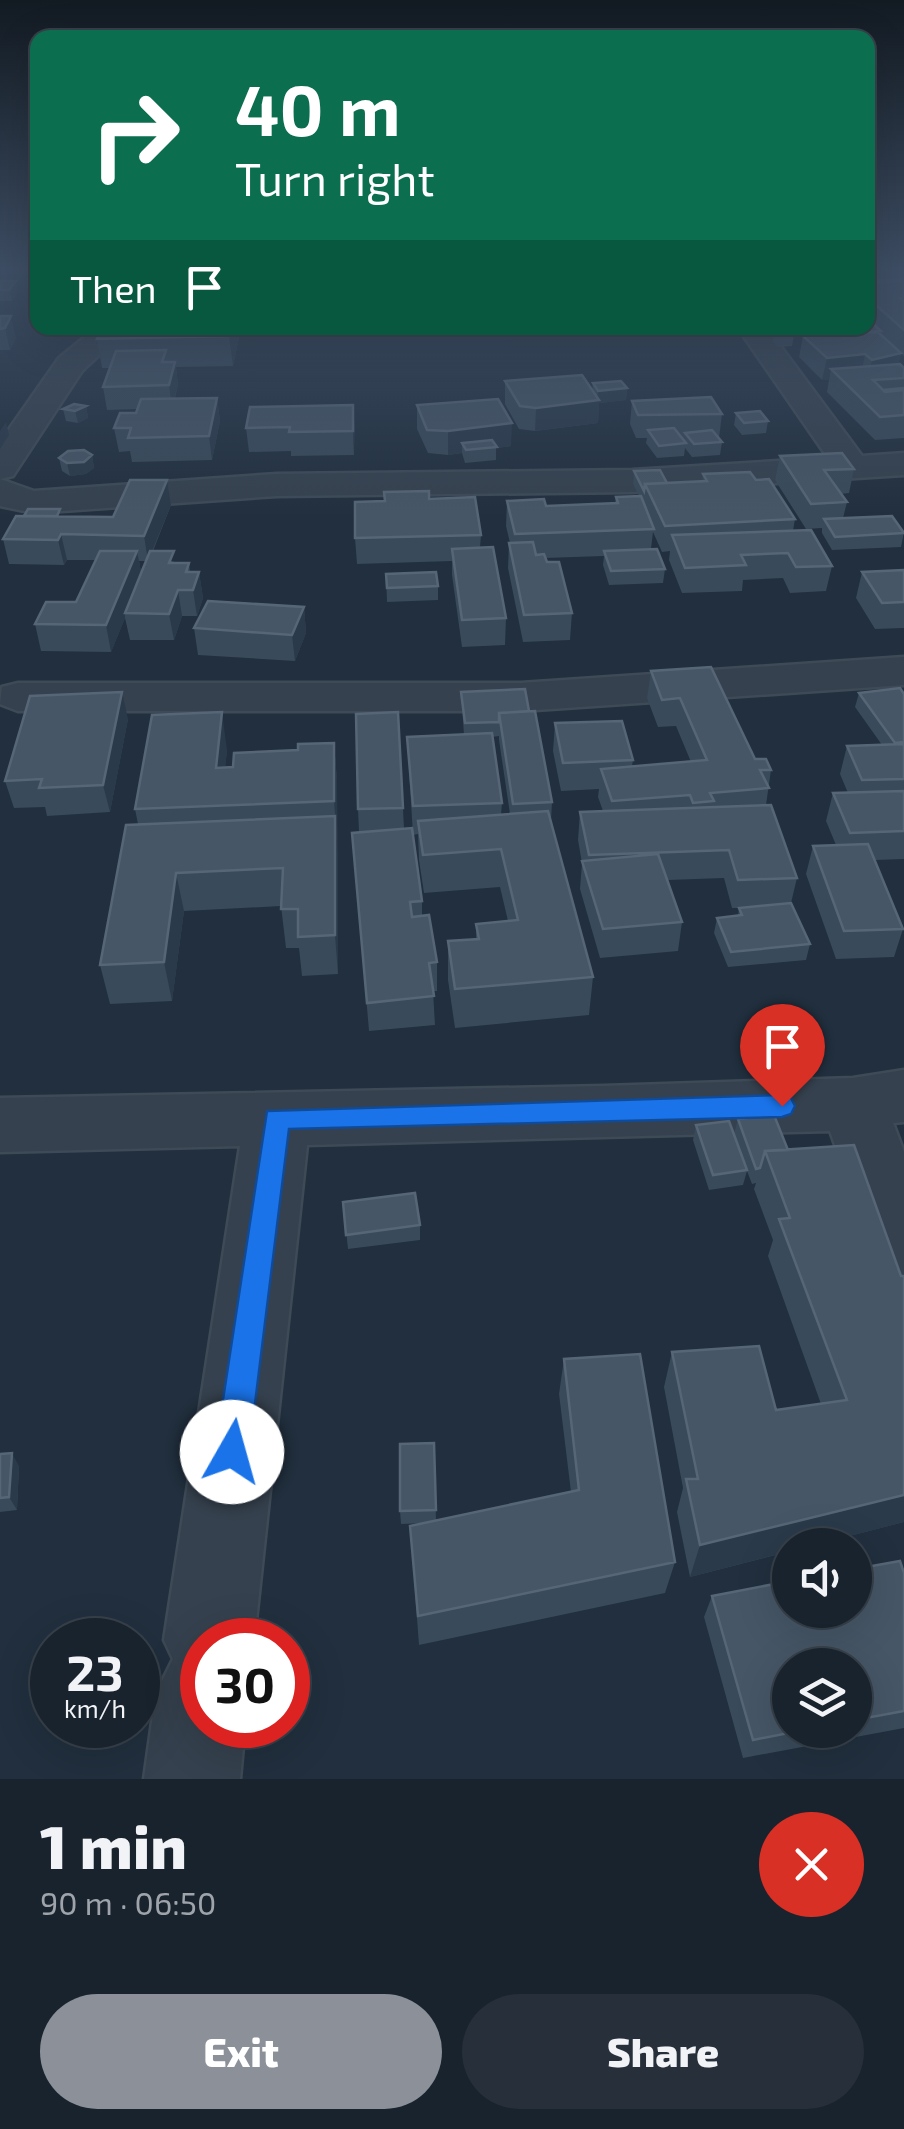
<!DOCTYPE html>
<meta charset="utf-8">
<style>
:root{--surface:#19232e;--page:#262f3a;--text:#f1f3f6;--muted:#9fa4aa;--line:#37404a;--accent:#8c9099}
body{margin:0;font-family:"Exo 2",sans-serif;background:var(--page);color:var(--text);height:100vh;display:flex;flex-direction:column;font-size:38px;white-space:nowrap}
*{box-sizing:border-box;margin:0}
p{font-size:32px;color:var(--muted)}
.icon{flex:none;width:55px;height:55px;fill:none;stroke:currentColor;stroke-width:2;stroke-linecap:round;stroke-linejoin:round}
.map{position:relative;height:1779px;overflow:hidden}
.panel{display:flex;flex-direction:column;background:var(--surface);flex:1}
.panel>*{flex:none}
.top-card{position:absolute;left:30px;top:30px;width:845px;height:305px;border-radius:20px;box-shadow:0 10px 40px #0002,0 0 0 2px var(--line);background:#0b6e4f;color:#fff;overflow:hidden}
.buttons{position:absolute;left:772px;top:1528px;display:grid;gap:20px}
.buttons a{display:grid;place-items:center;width:100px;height:100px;border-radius:50%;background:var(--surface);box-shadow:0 10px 40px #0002,0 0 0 2px var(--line);font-size:50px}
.speed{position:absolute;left:30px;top:1618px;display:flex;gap:20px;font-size:50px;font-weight:700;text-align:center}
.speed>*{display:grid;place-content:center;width:130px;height:130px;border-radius:50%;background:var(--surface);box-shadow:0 10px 40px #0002,0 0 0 2px var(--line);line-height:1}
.speed small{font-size:25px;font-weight:400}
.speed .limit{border:15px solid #d22;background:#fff;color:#111}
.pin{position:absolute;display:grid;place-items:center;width:85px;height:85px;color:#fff;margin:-102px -42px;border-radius:50% 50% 50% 0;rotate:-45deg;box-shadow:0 0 10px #0007}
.pin .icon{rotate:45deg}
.me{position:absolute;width:110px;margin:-55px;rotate:7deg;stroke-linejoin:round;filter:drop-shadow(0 0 8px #0008)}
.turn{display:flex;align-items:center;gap:35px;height:210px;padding:0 40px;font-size:45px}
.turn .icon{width:130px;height:130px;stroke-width:2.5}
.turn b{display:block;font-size:70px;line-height:85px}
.then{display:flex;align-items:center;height:95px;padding:0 40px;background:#0003;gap:20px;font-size:38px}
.round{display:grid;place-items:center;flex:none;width:105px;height:105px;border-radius:52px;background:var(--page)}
.overview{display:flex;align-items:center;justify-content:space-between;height:170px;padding:0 40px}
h1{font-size:60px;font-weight:800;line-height:75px}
.button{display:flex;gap:20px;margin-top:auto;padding:20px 40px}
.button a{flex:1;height:115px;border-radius:60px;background:var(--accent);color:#fff;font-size:40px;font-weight:800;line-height:115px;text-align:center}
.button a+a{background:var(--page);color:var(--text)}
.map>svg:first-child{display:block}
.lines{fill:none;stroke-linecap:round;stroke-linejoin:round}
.street-casing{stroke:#3e4a56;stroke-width:5}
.street{fill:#35414e;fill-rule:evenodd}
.wall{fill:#394a5a;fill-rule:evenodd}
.shaded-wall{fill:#2a3a4a}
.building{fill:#465666;stroke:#576676;stroke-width:2.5}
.route{fill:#1a73e8;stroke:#114b97;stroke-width:2.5}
</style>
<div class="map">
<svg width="904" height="1779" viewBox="0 0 904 1779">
<rect width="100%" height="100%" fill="#212f3e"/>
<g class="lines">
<g class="street-casing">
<path id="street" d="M96 328H128L82 371 13 476 0 479V442L59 358Z
M738 328H767L862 456 904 453V475L632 492 277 496 34 513 0 506V479L34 491 277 474 632 470 828 458Z
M904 657V685L521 711H18L0 704 2 687 18 683H521Z
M904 1070V1122L893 1123 904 1152V1276L879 1267 830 1131 307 1145 254 1640H202V1725H245L240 1779H144L156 1693 173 1659 164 1640 240 1146 0 1152V1098L604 1086 853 1078Z"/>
</g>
<use href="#street" class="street"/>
</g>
<path class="wall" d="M904 269V356L901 353 898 364 904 368V438L875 440 827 392 829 380H822L799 357 803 336 845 330 846 328H868V270Z
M0 281 18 292 12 301H0Z
M0 316 16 338 10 350H0Z
M241 328 233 366 176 367 178 384 175 398H217L220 421 212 460 132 462 130 451 119 452 114 428 136 413 137 409 107 410 103 387 110 368H102L97 339Z
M775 330 794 335 792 346 778 347 773 342Z
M505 381 592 390 593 383 627 388 626 400 599 403 598 423 535 431 519 429 505 404Z
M632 401 722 414 719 438 722 442 720 455 692 457 685 448 684 456 657 458 646 443 647 438H636L630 424Z
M353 405 354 455 291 456V451L249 452 246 428Z
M417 405 511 446 496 448V460L465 463 462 453 448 455 428 453 417 429Z
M86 406 88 418 78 423 66 421 63 409Z
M736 413 768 421 766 433 742 435 734 425Z
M92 455 94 468 86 474 70 476 62 471 59 458Z
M780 456 854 469 849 493 841 494 847 502 843 518 904 532 901 547 832 550 822 533V528L806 529 775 480Z
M634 471 667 483 702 481 703 474 756 480 795 519 793 531 832 566 826 591 790 593 783 578 743 580 742 591 682 593 669 560 670 551 662 552 653 532 651 549 665 569 663 583 609 585 603 565 604 556 545 558 572 613 570 640 523 642 508 568 509 543H510L506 526 507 501 546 506 615 503 616 497 639 496 633 484Z
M167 480 171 505 153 551 176 563H189L190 572H199L203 598 197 616H182L174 640H130L125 618 111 652 41 651 35 624 76 602 96 560H67L64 565 9 564 3 539 62 516 113 517ZM139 561H146L141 572Z
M429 499 481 535 480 548 506 618 505 645 462 647 452 575V561L357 564 355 538Z
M904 570V628L875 629 856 598 862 572Z
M386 574 438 586V600L387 602Z
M304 607 306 633 295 661 198 655 194 628Z
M651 671 755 759 771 770 766 805 797 878 791 903 810 944 806 960 728 967 714 933 717 918 738 916 739 908H746H732L724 878 668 880 682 922 678 951 600 958 580 889 582 863 578 840 580 812 603 811 598 797 599 789 561 791 553 751 555 723 633 760 632 766 691 762 676 726 658 727 647 698Z
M461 692 529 711 552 802 551 821 593 977 589 1015 455 1028 448 980V941L476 939V924L508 921 500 887 424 893 419 860 418 834 413 835 407 737 464 735ZM499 736V740L510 814 501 815 502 803 492 737Z
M859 693 904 694V859L875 860 903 929 894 957 836 959 806 874 813 846 836 845 826 821 833 793H848L840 774 847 746 882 745 855 707Z
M398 712 404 828 422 901V916L437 962V991H433L435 1025 369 1031 352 833 359 832 358 809Z
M128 719 110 812 47 816 45 807 14 808 5 781Z
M334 743 337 780 338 974 302 976 299 948H286L281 906 184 911 172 1001 110 1004 100 965 138 824 135 809 227 750 225 767H233Z
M774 1115 904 1522 690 1577 677 1512 683 1488 664 1387 672 1352 776 1410 821 1404 768 1256 773 1240 754 1189 756 1183 752 1184 747 1171 743 1185 709 1190 693 1140 696 1125 734 1134 738 1119Z
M343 1202 420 1225V1240L348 1249Z
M564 1359 675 1562 665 1593 419 1645 410 1526 428 1523 401 1524 400 1511 434 1443 436 1521 571 1492 559 1394Z
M0 1454 19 1466 17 1510 0 1512Z
M904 1573V1728L743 1758 704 1617 712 1596ZM855 1665V1730H790Z"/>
<path class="shaded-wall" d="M16 281 18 292 12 301 9 290Z
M11 316 16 338 10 350 5 328Z
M232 328H241L233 366 229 336Z
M901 353 896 375 867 382 872 360Z
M865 354 861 376 831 369 829 380H822L827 358Z
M175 362 178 384 172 408 169 385Z
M627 388 626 400 599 403 598 423 535 431 536 408 597 400 598 391Z
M217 398 220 421 212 460 209 436Z
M353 405 355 428 354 455 353 431Z
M86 406 88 418 78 423 75 411Z
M6 422 9 435 0 449V431Z
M512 423 511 446 496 448 462 443V453L448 455V431Z
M92 455 94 468 86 474 70 476 67 463Z
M167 480 171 505 148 561 144 536Z
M61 534 67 560 64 565 58 540Z
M137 551 142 577 125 613V618L111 652 106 625Z
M199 572 203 598 197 616 193 590Z
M178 590 182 616 174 640 169 614Z
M304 607 306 633 295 661 292 635Z
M122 692 128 719 110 812 103 785Z
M222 712 227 750 222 805 216 768Z
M334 743 337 780V839L334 801Z
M335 816 338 854V974L335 935Z
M176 873 184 911 172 1001 164 962Z
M12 1453 19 1466 17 1510 9 1497Z
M904 1495V1522L815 1545H790V1551L690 1577 700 1545Z"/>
<path class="building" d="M901 269H904V279L868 281V270Z
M0 281H16L9 290H0Z
M904 281V297L900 298 904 301V330L868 298V283Z
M0 316H11L5 328 0 329Z
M868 321H870L881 331 860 333 852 328H868Z
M102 328H232L229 336 97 339Z
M856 329 861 333 878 332 901 353 872 360 865 354 827 358 803 336Z
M775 330H789L794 335H780Z
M166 350 162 362H175L169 385 103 387 116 351Z
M900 364 904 368V378L873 380 885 392 904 390V415L880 417 831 369Z
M582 375 599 400 536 408 520 406 505 381Z
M621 381 627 388 598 391 593 383Z
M904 388V390L885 392 883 390Z
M711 397 722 414 638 415 632 401Z
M217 398 209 436 128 438 131 428H114L120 413H136L141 399Z
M498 399 512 423 448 431 427 430 417 405Z
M74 404 86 406 75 411 63 409Z
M353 405V431L289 432 290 427 246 428 250 407Z
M760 411 768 421 744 423 736 413Z
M674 428 686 443 659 446 648 430Z
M712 430 722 442 694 444 685 433Z
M492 440 497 447 466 450 462 443Z
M84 450 92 455 84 462 67 463 59 458 68 451Z
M842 453 854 469 824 470 847 502 811 504 780 456Z
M660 470 667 483 645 484 644 491 634 471Z
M750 472 756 480 769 479 795 519 665 526 645 484 707 481 703 474Z
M130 480H167L144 536 61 534 58 540 3 539 16 516 113 517Z
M429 491V499L475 497 481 535 355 538V502L385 501 384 492Z
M641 496 654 529 515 534 507 501 544 499 546 506 618 503 616 497Z
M28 509H60L57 516H24Z
M892 516 904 533 835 537 824 519Z
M811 530 832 566 796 567 788 553 741 555 746 565 685 568 672 535Z
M533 542 536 555 544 554 547 562H559L572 613 524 615 509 543Z
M493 547 506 618 462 620 452 549Z
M657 549 665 569 611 571 604 551Z
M100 551H137L106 625 35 624 46 602H76Z
M150 551H174L169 563H189L186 572H199L193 590H178L169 614 125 613Z
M904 570V602L882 603 862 572Z
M436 572 438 586 387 588 386 574Z
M208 601 304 607 292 635 194 628Z
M711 667 755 759H766L771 770H760L769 788 710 793 714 801 693 803 690 795 612 801 601 769 707 760 680 698 662 700 651 671Z
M900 688 904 694V742L895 743 859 693Z
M525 689 529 711 499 713V722L465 723 461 692Z
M122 692 103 785 39 788 42 779 5 781 30 696Z
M535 711 552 802 513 804 499 713Z
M222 712 216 768 233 767 234 753 298 750V744L334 743V801L135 809 152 715Z
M398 712 403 808 358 809 356 714Z
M622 721 633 760 563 763 555 723Z
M492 733 502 803 413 806 407 737Z
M904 744V779L862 780 847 746Z
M904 791V831L850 833 833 793Z
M771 805 797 878 738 880 729 850 589 855 580 812Z
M548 811 593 977 455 989 448 941 479 939 476 924 518 920 501 849 423 855 418 821Z
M335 816V935L298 937V909H281L283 868 176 873 164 962 100 965 126 825Z
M412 828 422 901 410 902 412 917 429 915 437 962 429 963 434 996 367 1003 352 833Z
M868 844 903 929 844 931 813 846Z
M658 854 682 922 603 929 582 861Z
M791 903 810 944 731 952 717 918 742 915 739 908Z
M774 1115 788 1150 765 1151 760 1168 756 1169 738 1119Z
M729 1121 747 1170 713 1175 696 1125Z
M854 1145 901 1276H904V1495L700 1545 686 1479H698L672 1352 759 1346 776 1410 847 1400 779 1219 790 1218 765 1151Z
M415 1193 420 1225 346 1235 343 1202Z
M640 1354 675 1562 418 1616 410 1526 579 1490 564 1359Z
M434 1443 436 1510 400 1511V1444Z
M12 1453 9 1497 0 1498V1454Z
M900 1561 904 1573V1711L855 1720V1665H790V1730H804L753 1740 712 1596 790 1581V1610H855V1569Z"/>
<linearGradient id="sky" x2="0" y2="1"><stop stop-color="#121a22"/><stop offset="0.52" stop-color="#3d4d63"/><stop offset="1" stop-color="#3d4d63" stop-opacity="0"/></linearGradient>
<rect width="904" height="518" fill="url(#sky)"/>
<path class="route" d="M782 1095 791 1098 795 1106 791 1114 782 1117 289 1129 249 1452 244 1464 232 1469 220 1464 215 1452 267 1111Z"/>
</svg>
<div class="buttons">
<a><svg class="icon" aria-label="sound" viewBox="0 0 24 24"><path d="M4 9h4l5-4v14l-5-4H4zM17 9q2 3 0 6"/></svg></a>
<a><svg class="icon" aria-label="layers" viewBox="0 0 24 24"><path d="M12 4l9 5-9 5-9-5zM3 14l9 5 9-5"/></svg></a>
</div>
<div class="speed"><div>23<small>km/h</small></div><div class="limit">30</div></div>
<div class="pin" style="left:782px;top:1106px;background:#d93025"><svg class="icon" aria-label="arrive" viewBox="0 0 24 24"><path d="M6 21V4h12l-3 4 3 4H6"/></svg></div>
<svg class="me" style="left:232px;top:1452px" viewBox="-20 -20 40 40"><circle r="19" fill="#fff"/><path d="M0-13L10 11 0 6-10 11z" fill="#1a73e8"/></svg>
<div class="top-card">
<div class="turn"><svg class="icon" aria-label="right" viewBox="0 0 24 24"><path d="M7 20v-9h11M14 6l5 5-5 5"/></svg><div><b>40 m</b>Turn right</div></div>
<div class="then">Then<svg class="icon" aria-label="arrive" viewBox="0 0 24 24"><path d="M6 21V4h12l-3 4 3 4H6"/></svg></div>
</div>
</div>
<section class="panel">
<div class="overview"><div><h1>1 min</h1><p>90 m · 06:50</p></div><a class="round" style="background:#d93025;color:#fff"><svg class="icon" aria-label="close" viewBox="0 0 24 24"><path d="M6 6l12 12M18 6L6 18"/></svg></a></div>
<div class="button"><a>Exit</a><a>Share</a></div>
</section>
